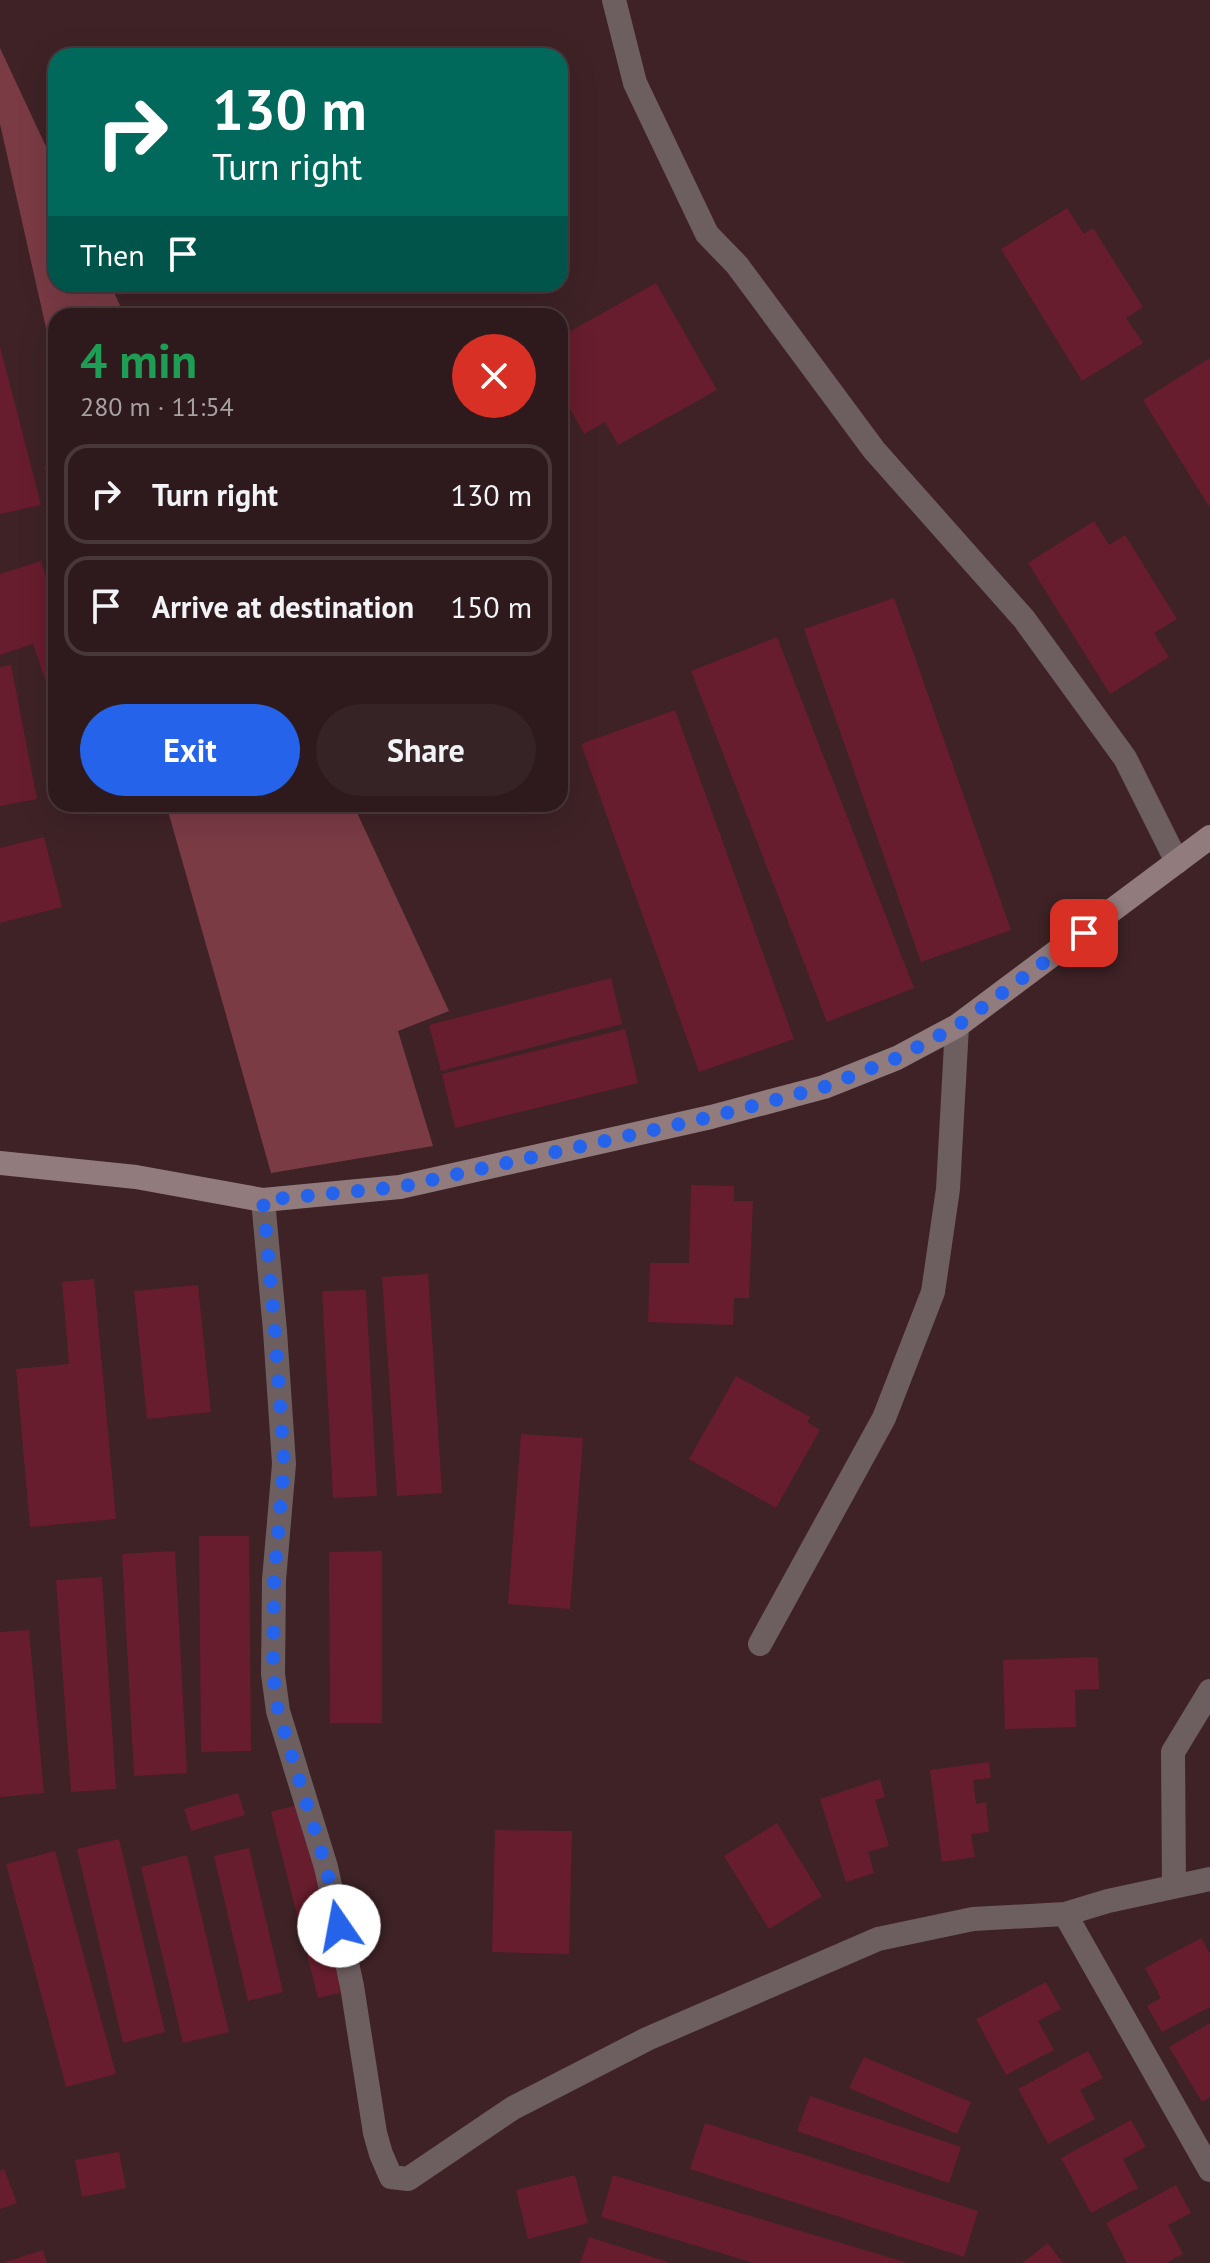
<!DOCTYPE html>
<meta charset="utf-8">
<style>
:root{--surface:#2e1a1c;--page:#362325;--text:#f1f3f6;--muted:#a7a1a3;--line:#49383b;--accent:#2563eb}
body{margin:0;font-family:"PT Sans",sans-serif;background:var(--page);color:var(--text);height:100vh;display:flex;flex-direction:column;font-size:30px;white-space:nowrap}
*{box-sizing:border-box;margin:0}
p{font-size:26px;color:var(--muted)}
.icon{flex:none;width:44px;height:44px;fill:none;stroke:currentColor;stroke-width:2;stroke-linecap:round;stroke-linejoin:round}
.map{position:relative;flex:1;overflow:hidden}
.panel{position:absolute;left:48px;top:308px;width:520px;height:504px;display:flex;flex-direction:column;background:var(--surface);border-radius:24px;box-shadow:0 8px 32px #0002,0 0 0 2px var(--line)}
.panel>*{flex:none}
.hud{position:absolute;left:48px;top:48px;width:520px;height:244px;border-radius:24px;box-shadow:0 8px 32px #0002,0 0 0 2px var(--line);background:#00695c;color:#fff;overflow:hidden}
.pin{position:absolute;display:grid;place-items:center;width:68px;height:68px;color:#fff;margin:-34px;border-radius:16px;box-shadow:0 4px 12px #0006}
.me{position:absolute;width:88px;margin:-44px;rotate:348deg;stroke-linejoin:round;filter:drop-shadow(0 0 6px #0008)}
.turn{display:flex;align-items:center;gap:28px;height:168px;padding:0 32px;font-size:36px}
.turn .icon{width:104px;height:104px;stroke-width:2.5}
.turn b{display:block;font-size:56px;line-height:68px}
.then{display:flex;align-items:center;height:76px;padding:0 32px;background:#0003;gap:16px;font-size:30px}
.round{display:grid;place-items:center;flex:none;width:84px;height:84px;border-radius:42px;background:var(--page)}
.head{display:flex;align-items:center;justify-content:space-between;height:136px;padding:0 32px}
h1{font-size:48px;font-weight:700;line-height:60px;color:#1e9e55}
.action{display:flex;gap:16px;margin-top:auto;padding:16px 32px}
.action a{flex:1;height:92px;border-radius:48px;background:var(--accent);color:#fff;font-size:32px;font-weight:700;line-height:92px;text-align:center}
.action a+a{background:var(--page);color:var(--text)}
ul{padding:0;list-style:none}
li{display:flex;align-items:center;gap:24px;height:100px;margin:0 16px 12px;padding:0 16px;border:4px solid var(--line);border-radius:24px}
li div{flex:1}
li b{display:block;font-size:30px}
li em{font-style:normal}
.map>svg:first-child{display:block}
.green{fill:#7a3b45}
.building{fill:#671d2d}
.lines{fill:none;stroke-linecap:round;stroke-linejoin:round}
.street{stroke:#6d5e60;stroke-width:24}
.secondary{stroke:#927b7d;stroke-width:24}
.route{stroke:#2563eb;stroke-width:14;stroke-dasharray:0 25.2}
</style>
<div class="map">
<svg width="1210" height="2263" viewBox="0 0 1210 2263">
<rect width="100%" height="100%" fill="#3e2226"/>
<path class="green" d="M0 48 56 168V284H110L125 316H56V372L0 124Z
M166 804H353L449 1011 398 1031 433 1146 271 1173Z"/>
<path class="building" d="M1067 208 1084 234 1093 228 1143 307 1126 318 1143 343 1082 381 1001 249Z
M656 283 717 390 618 445 605 422 584 434 560 391V356L563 355 560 337Z
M0 346 41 505 0 514Z
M1210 358V508L1143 400Z
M56 463V502H55L44 467Z
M1094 521 1109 545 1125 535 1177 619 1154 633 1169 657 1110 694 1028 563Z
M41 561 56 608V676L45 679 33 644 0 655V574Z
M894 598 1011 930 921 962 804 629Z
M777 637 914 988 827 1022 691 671Z
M11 665 37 799 0 806V667Z
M675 710 794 1039 699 1072 581 744Z
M44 837 62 907 0 923V848Z
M611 978 622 1024 441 1071 429 1025Z
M625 1029 638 1083 455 1128 442 1074Z
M691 1185 734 1186V1201H753L749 1298H734L733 1325 648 1322 650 1263H689Z
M428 1274 442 1493 397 1496 382 1277Z
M94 1279 116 1519 30 1527 16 1369 69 1364 62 1282Z
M198 1285 211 1412 147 1419 134 1291Z
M366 1290 377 1496 333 1498 322 1291Z
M736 1376 810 1417 807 1422 820 1430 776 1508 689 1459Z
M521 1434 583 1438 570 1609 508 1604Z
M199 1536H249L251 1751 201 1752Z
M175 1551 187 1773 134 1776 122 1554Z
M382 1551V1723H330L329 1552Z
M102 1577 116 1789 71 1792 56 1580Z
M29 1630 44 1793 0 1797V1632Z
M1098 1657 1099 1689 1075 1690 1076 1727 1005 1729 1003 1660Z
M989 1762 991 1778 973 1780 976 1804 986 1802 989 1832 971 1834 975 1857 942 1862 930 1770Z
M880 1779 885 1797 875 1800 889 1846 868 1852 874 1873 846 1882 820 1799Z
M238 1793 245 1815 191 1831 184 1809Z
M300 1804 347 1991 318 1998 271 1812Z
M777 1823 822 1896 769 1929 724 1856Z
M495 1830 572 1831 569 1954 492 1952Z
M119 1839 165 2032 123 2043 77 1849Z
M249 1848 283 1992 248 2001 214 1856Z
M55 1851 116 2074 66 2087 6 1864Z
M187 1855 229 2032 183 2043 141 1867Z
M1201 1938 1210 1954V2007L1162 2032 1147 2006 1161 1998 1145 1968Z
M1046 1982 1061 2009 1038 2021 1054 2050 1006 2075 976 2019Z
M1210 2023V2097L1202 2102 1169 2047Z
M1088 2051 1103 2078 1080 2090 1095 2119 1048 2144 1018 2089Z
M864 2057 971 2102 957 2134 849 2088Z
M810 2096 961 2147 949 2183 797 2131Z
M1131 2120 1146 2147 1123 2159 1138 2188 1091 2213 1061 2158Z
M705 2123 978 2211 964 2257 690 2169Z
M119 2152 126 2188 82 2197 75 2160Z
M4 2169 17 2203 0 2209V2171Z
M575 2175 588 2223 528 2239 516 2190Z
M613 2175 905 2262V2263H754L601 2217Z
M1176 2185 1191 2213 1168 2225 1183 2254 1166 2263H1127L1106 2223Z
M589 2237 668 2262V2263H580Z
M1048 2243 1063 2263H1022Z
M43 2250 47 2263H5V2262Z"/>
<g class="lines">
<path class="street" d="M614 0 635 83 707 234 737 265 874 450 1024 619 1125 758 1177 862
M263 1200 275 1331 284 1464 274 1580 273 1674 278 1711 326 1867 352 1986 375 2133 381 2154 391 2177 408 2179 513 2108 647 2039 878 1939 973 1919 1065 1914 1210 2170
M760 1644 884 1418 933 1292 948 1189 957 1026
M1174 1885 1173 1752 1210 1691
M1065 1914 1108 1901 1210 1879"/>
<path class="secondary" d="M0 1163 136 1177 263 1200 400 1187 711 1117 824 1087 897 1058 957 1026 1210 837"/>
</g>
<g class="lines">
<path class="route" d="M339 1926 326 1867 278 1711 273 1674 274 1580 284 1464 275 1331 263 1200 400 1187 711 1117 824 1087 897 1058 957 1026 1084 933"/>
</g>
</svg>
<div class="pin" style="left:1084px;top:933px;background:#d93025"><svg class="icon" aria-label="arrive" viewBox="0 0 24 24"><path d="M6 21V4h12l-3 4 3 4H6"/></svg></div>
<svg class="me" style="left:339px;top:1926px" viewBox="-20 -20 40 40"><circle r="19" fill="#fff"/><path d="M0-13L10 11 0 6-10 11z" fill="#2563eb"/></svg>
<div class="hud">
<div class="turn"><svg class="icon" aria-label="right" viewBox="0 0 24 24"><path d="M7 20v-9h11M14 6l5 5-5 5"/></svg><div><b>130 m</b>Turn right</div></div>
<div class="then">Then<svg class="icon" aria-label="arrive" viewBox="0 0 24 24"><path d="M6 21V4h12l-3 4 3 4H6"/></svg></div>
</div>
<section class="panel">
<div class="head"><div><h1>4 min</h1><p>280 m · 11:54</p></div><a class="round" style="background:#d93025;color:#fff"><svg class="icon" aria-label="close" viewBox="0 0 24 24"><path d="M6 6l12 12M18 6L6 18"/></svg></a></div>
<ul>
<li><svg class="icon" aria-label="right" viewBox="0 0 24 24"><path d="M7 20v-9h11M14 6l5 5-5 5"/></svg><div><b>Turn right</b></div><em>130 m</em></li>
<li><svg class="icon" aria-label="arrive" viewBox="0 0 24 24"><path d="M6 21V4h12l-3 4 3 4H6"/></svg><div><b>Arrive at destination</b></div><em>150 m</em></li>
</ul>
<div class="action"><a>Exit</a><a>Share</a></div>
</section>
</div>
